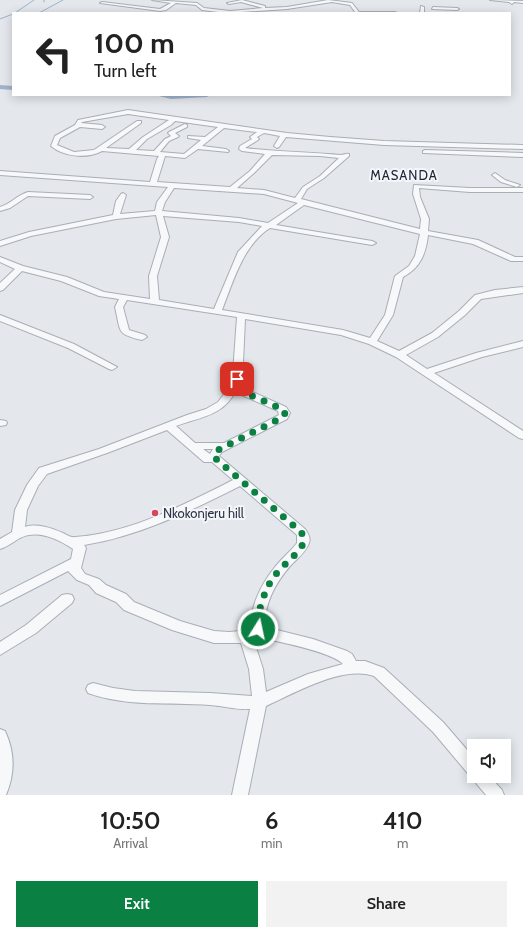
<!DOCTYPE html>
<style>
:root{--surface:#fff;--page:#f2f2f2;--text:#222;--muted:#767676;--accent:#0b8043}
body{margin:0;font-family:Cabin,sans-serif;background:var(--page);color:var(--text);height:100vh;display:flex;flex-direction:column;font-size:15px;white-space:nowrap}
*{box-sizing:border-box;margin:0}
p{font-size:13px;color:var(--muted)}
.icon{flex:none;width:22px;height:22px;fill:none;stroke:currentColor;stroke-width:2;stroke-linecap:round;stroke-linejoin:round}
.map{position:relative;height:795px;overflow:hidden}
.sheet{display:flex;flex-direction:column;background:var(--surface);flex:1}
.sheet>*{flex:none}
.banner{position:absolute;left:12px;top:12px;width:499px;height:84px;border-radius:0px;box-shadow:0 2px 10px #0003;background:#fff;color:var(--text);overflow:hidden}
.tools{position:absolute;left:467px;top:739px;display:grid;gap:8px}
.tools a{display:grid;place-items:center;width:44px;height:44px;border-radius:0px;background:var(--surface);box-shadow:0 2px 10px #0003;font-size:20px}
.pin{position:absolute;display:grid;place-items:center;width:34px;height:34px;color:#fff;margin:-17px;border-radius:8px;box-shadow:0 2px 6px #0006}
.me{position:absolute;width:44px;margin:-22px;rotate:10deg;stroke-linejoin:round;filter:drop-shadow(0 0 3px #0008)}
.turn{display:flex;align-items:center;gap:14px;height:84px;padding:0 16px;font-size:18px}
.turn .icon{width:52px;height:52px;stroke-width:2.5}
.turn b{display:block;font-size:28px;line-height:34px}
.eta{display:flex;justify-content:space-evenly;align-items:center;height:68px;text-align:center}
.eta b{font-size:24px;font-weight:600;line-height:28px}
.cta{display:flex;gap:8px;margin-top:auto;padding:8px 16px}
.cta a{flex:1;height:46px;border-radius:0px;background:var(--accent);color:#fff;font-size:16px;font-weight:600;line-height:46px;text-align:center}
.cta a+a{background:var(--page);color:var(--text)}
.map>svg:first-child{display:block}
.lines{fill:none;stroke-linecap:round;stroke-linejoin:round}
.stream{stroke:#9fb4cc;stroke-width:1}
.river{fill:#9fb4cc;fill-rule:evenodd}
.minor-casing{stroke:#a9aeb7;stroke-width:2}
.minor{fill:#f7f8fa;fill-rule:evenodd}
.route{stroke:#0b8043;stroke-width:7;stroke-dasharray:0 12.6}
.poi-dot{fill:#d1495b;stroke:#f4f6f9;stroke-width:1.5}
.labels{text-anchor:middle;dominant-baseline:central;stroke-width:4;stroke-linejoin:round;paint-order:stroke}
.far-quarter-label{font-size:13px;letter-spacing:1px;fill:#1d2536;stroke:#f4f6f9}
.poi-label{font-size:13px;fill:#2b3445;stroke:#f4f6f9;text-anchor:start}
</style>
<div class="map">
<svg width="523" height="795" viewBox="0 0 523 795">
<rect width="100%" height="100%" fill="#e4e7ec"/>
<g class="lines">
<path class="stream" d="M44 0V2
M15 13 34 0
M39 13 63 0
M0 19 13 14"/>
<path class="river" d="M0 85 13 86V90L0 89Z
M155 95H210L207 97 171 99Z"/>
<g class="minor-casing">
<path id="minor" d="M152 0 197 3 204 8 230 11 263 8 241 2 229 4 227 3 242 0 265 6V8L287 7 328 0 352 3 359 12H395L397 13H354L355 12 350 5 332 2 287 9 226 13 202 10 196 5 176 3 166 10 160 11 100 3 102 2 160 9 171 3Z
M490 0 523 1V3L514 2 512 4 509 2Z
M421 6 424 7V13H420Z
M433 7 457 8 459 9 457 10 432 9Z
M128 110 287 133 330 137 384 141 523 145V149L384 145 286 137 279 147 277 148 274 146 280 136 264 133 257 137 259 139 258 140 245 148C277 152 309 152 340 155 344 155 346 153 349 154V156L324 178 307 189 301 199 420 229 421 219 413 194 414 185 470 188H523V192H470L419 188 420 197 429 219 428 231 478 240 515 257H523V261H511L473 244 428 235C426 254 420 268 403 277L393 315 377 341 399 351 432 333 459 311 475 295 495 290 523 287V293L481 299 465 315 438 337 406 355 427 369 476 353 523 341V347L482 357 434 373 523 431V439L519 438 396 357 369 344 341 335 245 319 243 363 246 389 286 407 290 413 287 419 222 452 219 456 305 529C308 533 311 538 309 543 306 552 297 559 291 565 276 582 264 603 265 627L313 639 347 651 352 654 356 661H365L384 668 443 722 474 758V776H489L502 790 504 795H486L433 732 374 676C342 665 295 693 266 706L248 795H232L250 709C237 710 224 706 210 705 169 702 127 707 88 693L86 689 88 685 93 683 113 688 135 691 210 693 252 696 249 669 241 643H214L172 630 124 610 116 602 96 593 89 585 77 580 68 571 0 606V595L71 559 73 549C58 539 38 529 20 538 13 542 7 547 0 549V539L12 532 15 510 27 485 39 468 99 449 187 415 206 409 218 402 225 393 233 373 237 317 127 300 123 307 129 330 145 335 147 337 142 340C116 334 121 332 115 307L119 299 99 296 61 281 22 271 3 290 0 291V283L15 269 0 262V257L23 266 67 277 104 292 150 299 149 276 161 237 156 215 116 219 31 236 0 246V241L29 232 113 215 116 201 121 194 123 193 126 195 120 214 155 211 157 202 168 187 0 175V171L150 182 157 159 159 156 102 151C87 159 64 157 51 146L55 136 75 125 78 120ZM128 114 169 120 143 137 129 149 106 148 141 123V121H137L94 150 74 152 57 145 60 138 80 127 102 129 105 127 102 125 81 123 82 122ZM175 121 218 127 205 137 188 136V138L201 140 184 154 160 152 169 141 178 137 179 136 175 133 187 127V125L185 124 169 132 168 133 171 136 165 139 154 151 136 150 147 139 171 125ZM224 128 257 132 250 137 252 139 240 146 239 149 242 151 265 154 250 171 230 187 157 182 165 156 185 158 198 149 228 152 229 151 226 149 202 146ZM272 155 320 156 339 158 320 176 303 187 295 198 264 190 237 188 254 173ZM174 188 264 194 298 203 268 223 239 218 162 211 165 202ZM304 205 420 234 415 256 409 266 395 276 385 315 370 338 343 330 222 310C233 282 243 245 270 228L372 245 376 243 372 241 276 225ZM163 216 239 222 262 226 238 252 214 309 159 300 157 276 169 237ZM236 390 237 393 278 411 279 415 224 443H195L176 426C200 417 224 416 236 390ZM167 430 204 462H212L233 480C183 505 131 533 75 537 71 538 67 535 63 533 51 528 38 523 25 527L27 510 38 486 47 474 107 453ZM203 449H213L210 454ZM240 486 297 535V543C290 552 282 558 275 567 262 583 248 609 252 630L229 632 214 631 180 621 134 602 126 594 106 585 99 579 85 574 81 568 86 548 84 545C140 536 190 511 240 486ZM262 638C280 642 332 652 343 664L308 674 266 692 263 669 254 641Z
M425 150 523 153V157L423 153V151Z
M495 173 505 180 520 185 517 187 501 182 492 175Z
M28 192 90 195 93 197 90 199 28 196 10 208 0 211V207C11 204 17 195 28 192Z
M0 315 74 344 117 367 112 370 109 369 68 348 0 321Z
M0 420 6 421 7 423 6 425 0 426Z
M67 594 72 595 74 599 72 603 36 633 0 655V642L26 625 62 595Z
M0 729 5 731C15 752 15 774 6 795H0Z"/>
</g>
<use href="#minor" class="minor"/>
</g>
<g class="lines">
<path class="route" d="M237 379 241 391 282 409 285 413 283 417 218 450 214 456 215 458 301 532C303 535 305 540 303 544 297 555 284 564 276 574 266 585 256 614 258 629"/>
</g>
<circle class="poi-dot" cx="155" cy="513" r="4"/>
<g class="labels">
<g class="far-quarter-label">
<text x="404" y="175">MASANDA</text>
</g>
<g class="poi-label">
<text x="163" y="513">Nkokonjeru hill</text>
</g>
</g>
</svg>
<div class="tools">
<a><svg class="icon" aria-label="sound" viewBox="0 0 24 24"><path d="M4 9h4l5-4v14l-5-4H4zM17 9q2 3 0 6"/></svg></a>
</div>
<div class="pin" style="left:237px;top:379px;background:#d93025"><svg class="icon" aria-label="arrive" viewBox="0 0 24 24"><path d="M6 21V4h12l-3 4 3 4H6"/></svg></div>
<svg class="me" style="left:258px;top:629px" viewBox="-20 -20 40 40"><circle r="17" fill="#0b8043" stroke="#fff" stroke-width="3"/><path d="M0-11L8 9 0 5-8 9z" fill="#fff"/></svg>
<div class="banner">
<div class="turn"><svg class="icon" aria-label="left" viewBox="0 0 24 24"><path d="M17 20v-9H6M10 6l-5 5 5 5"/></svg><div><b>100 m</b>Turn left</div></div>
</div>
</div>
<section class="sheet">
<div class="eta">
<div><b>10:50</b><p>Arrival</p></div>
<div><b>6</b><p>min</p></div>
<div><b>410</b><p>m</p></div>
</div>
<div class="cta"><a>Exit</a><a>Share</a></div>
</section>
